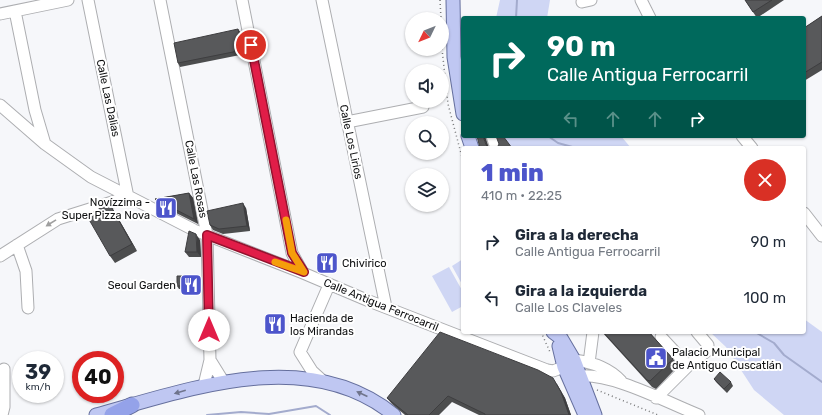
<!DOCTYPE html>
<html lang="es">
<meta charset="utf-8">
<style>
:root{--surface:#fff;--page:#f2f2f3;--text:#1f2937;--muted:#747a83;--accent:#4d55cb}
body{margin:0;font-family:Rubik,sans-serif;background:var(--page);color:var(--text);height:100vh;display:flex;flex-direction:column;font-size:15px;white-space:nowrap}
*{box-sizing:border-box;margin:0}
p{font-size:13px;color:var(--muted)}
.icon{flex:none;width:22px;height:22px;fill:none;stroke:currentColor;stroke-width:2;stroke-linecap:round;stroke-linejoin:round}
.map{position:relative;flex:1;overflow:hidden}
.sheet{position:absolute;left:461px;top:146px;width:345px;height:188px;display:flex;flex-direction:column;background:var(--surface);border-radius:4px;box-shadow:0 1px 3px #0004}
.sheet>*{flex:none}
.hud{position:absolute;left:461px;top:16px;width:345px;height:122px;border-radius:4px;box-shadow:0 1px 3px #0004;background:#00695c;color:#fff;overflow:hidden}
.needle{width:26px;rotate:227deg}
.controls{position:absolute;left:405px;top:12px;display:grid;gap:8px}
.controls a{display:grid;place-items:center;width:44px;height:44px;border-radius:50%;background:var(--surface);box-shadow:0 1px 3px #0004;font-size:20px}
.speed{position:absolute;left:12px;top:351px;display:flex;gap:8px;font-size:20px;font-weight:700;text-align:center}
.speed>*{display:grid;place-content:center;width:52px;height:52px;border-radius:50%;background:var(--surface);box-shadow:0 1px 3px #0004;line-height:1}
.speed small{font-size:10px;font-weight:400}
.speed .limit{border:6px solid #d22;background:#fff;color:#111}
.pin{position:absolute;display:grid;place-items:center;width:34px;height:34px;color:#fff;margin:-17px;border:2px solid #fff;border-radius:50%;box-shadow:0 1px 4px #0007}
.me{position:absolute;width:44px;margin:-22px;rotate:0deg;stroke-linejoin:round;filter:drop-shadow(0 0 3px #0008)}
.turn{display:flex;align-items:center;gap:14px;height:84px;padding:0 20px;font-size:18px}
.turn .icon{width:52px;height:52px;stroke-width:2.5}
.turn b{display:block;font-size:28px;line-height:34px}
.lanes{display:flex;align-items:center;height:38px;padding:0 20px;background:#0003;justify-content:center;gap:20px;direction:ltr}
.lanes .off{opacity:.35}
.round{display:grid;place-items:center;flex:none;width:42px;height:42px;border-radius:21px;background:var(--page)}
.overview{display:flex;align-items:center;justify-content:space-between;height:68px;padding:0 20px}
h1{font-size:24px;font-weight:800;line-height:30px;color:var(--accent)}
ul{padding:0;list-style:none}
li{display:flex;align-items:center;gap:12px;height:56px;padding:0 20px}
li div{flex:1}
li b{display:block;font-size:15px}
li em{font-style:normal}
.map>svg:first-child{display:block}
.green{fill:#cfd6f4}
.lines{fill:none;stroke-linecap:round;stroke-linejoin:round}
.stream{stroke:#a3abcd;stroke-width:2}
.minor-casing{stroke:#adaeb1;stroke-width:13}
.major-casing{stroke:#656f9d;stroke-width:15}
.highway-casing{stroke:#656f9d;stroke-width:17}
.path{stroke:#777879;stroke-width:1.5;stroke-dasharray:1 3;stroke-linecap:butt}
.minor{stroke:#fff;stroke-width:11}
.major{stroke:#bfc7f2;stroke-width:13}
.highway{stroke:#94a2e9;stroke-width:15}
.wall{fill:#4c4d4e}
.shaded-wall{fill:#3e3e40}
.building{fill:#58595b;stroke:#3e3e40}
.oneway{fill:#9f9f9f}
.oneway2{fill:#6f748c}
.route-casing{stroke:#92132f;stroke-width:10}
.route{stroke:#e11d48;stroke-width:7}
.slow{stroke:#f59e0b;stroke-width:7}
.labels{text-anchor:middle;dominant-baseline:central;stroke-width:4;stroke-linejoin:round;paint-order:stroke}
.street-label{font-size:11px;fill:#0e0f10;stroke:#fff}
.poi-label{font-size:11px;fill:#0e0f10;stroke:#fff;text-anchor:start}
</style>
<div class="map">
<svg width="822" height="415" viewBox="0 0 822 415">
<rect width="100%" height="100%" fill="#f6f7fa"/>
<path class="green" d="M500 0H550L547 18H496Z
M503 136H621L631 148H512Z
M463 259V286L452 266Z
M449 267 463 292V306L452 312 432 276Z
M804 319 822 332V415H784L754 390 726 347 710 332H804Z"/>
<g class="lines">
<path class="stream" d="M516 18 517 0
M548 136 558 143 576 148
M755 332 774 343 784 355 822 382
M207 415 241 412 269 414 316 406 330 415"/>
<g class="minor-casing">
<path id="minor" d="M160 0 207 235 210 360 204 385
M242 0 292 253 303 273
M322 0 386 307
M641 0 650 18
M582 2 591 0
M15 11 35 110 45 144
M0 14 68 0
M0 105 45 144 91 177 194 230 303 273 369 301 547 370 553 371 569 365
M347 122 423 107
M492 136 496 148
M742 136 752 148
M804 213 822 236
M17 245 26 271 28 308
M0 256 58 219 128 197 88 0
M661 337 688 366
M210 360 223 381
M574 360C591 362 609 368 621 381
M589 363 593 332
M579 376C613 373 666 402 699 415
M323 381 312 371 300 352 329 285
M656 398 688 366 707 351 708 345 697 332
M2 415 4 407V369"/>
</g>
<g class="major-casing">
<path id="major" d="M453 0 454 57 463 114
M468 136 472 148
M553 332 561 338 574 360 595 415
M559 346 564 367 585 415
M96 415C190 389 308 345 394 415"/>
</g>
<g class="highway-casing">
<path id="highway" d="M112 415 132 405"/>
</g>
<path class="path" d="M440 0 441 19
M442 49 448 104 463 161
M541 332 550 352
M597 390 658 415"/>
<use href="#minor" class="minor"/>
<use href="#major" class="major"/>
<use href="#highway" class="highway"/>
</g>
<path class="wall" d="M745 0H784L757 18Z
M822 16V70L804 81V28Z
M241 33 245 54 180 67 178 63Z
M189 193 193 198 198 224 158 204 155 199Z
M109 203 114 211 137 251 115 263 110 256Z
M246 208 250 231 223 234 213 230 210 225Z
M200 240 201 257H189L185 252Z
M201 280V289H179L177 286Z
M602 332H649L673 359 678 366 656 389 652 387Z
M714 379 731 382 733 386 727 393 716 382Z
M557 384 565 398 571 415H479L452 402 439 415H405L392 404 387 398Z"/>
<path class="shaded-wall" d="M238 29 241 33 245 54 243 50Z
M483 136H485L489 148 486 145Z
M189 193 193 198 198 224 194 219Z
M109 203 114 211 137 251 132 244Z
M243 203 246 208 250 231 247 226Z
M196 234 200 240 201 257 197 252Z
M198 276 201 280V289L199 285Z
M553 378 565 398 571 415H569Z"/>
<path class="building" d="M745 0H772L753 12Z
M822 16V62L804 73V28Z
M238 29 243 50 178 63 174 43Z
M477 136H483L486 145 489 148H480Z
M496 136H503L512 148H497L499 144Z
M189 193 194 219 155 199Z
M109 203 132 244 110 256 87 216Z
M243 203 247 226 219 229 210 225 207 211Z
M189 231 196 234 197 252H185Z
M177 276H198L199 285 177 286Z
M440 332 538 370 553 378 561 392 569 415H485V414L448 396 429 415H408L387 398Z
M603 332H649L673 359 650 381 647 380Z
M720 372 731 382 724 389 714 379Z"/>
<defs><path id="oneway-solid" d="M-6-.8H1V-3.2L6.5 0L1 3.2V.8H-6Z"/></defs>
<use class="oneway" href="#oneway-solid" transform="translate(51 223) rotate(148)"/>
<g class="oneway2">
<use href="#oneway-solid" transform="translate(180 392) rotate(164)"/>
<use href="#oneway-solid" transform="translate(362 394) rotate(-155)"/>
</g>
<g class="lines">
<g class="route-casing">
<path id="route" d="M209 330 207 235 304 272 292 253 251 45"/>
</g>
<use href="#route" class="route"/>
<path class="slow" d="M275 262 304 272 292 253 286 220"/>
</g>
<defs>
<g id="restaurant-square" transform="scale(1.15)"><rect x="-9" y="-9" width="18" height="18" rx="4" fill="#4d55cb" stroke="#fff"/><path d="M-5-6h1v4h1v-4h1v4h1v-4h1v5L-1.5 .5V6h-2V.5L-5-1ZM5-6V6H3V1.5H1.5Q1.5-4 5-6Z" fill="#fff"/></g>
<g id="civic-square" transform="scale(1.15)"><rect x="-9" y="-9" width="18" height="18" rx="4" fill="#4d55cb" stroke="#fff"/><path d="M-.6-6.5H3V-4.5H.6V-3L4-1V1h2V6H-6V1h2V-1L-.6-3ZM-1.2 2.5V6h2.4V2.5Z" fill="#fff"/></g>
</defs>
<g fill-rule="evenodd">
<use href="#restaurant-square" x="166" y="208"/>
<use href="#restaurant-square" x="327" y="263"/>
<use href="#restaurant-square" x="191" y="285"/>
<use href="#restaurant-square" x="275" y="324"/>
<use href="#civic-square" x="656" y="358"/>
</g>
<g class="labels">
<g class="street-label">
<text transform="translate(108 98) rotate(78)">Calle Las Dalias</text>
<text transform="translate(351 142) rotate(78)">Calle Los Lirios</text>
<text transform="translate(196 179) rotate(79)">Calle Las Rosas</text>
<text transform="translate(381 305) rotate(22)">Calle Antigua Ferrocarril</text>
</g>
<g class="poi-label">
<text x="150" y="202" text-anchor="end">Novízzima -<tspan x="150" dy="13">Super Pizza Nova</tspan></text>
<text x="342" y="263">Chivirico</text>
<text x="176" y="285" text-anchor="end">Seoul Garden</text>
<text x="290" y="318">Hacienda de<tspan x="290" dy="13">los Mirandas</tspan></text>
<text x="672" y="352">Palacio Municipal<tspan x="672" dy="13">de Antiguo Cuscatlán</tspan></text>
</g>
</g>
</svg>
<div class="controls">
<a><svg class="needle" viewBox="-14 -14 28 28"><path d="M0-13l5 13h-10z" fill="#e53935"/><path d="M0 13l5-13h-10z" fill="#747a83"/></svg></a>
<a><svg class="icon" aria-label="sound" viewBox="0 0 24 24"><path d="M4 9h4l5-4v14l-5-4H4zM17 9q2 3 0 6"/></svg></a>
<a><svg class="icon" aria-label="search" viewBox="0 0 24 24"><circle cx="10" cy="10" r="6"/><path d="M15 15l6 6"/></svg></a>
<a><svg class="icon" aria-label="layers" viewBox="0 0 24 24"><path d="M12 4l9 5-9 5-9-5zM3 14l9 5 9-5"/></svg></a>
</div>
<div class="speed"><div>39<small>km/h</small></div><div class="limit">40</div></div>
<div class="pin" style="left:251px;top:45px;background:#d93025"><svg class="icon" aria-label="arrive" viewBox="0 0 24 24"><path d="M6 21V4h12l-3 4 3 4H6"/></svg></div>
<svg class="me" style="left:209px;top:330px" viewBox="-20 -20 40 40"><circle r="19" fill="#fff"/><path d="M0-13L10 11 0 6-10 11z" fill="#e11d48"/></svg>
<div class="hud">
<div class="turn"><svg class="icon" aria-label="right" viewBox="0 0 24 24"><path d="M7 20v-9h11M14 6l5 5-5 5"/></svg><div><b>90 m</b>Calle Antigua Ferrocarril</div></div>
<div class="lanes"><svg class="icon off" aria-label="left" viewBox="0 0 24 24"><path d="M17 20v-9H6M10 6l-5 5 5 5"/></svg><svg class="icon off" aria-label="ahead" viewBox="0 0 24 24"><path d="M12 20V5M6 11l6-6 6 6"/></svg><svg class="icon off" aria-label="ahead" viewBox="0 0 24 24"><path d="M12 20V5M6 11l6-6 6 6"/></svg><svg class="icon" aria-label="right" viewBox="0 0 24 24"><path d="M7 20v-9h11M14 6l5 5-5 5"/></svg></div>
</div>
<section class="sheet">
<div class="overview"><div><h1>1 min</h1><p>410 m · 22:25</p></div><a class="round" style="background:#d93025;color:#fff"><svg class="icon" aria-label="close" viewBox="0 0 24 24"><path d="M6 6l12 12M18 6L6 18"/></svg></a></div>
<ul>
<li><svg class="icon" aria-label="right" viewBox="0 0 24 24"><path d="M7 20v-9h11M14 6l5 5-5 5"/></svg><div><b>Gira a la derecha</b><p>Calle Antigua Ferrocarril</p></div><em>90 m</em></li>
<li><svg class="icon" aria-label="left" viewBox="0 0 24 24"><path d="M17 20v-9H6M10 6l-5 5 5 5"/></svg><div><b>Gira a la izquierda</b><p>Calle Los Claveles</p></div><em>100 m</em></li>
</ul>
</section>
</div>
